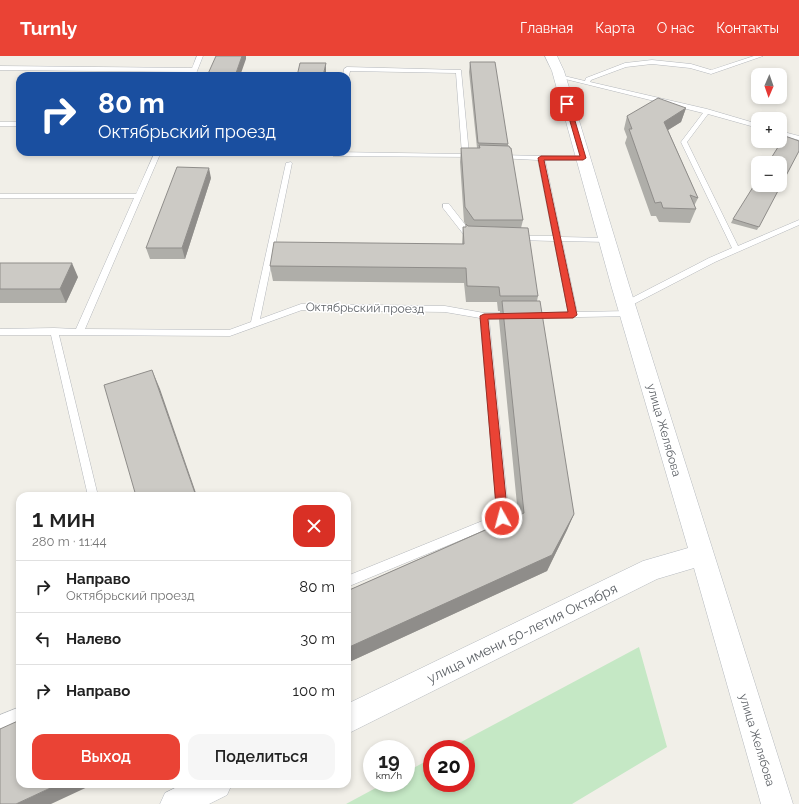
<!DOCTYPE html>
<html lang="ru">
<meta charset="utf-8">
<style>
:root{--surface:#fff;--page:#f6f6f6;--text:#222;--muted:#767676;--line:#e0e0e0;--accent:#ea4335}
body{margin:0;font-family:Raleway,sans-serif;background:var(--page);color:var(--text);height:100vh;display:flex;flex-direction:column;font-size:15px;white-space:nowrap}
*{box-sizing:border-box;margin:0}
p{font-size:13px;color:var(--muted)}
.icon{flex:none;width:22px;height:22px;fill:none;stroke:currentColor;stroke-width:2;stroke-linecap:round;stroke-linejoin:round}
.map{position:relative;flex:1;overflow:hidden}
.details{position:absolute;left:16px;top:436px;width:335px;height:296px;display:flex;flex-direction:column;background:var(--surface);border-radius:12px;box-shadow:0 2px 6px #0003}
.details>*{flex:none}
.top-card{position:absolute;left:16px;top:16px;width:335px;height:84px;border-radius:12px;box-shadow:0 2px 6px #0003;background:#1a4fa0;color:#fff;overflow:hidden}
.needle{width:26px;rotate:182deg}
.buttons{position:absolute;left:751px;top:12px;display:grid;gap:8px}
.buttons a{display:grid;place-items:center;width:36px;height:36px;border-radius:8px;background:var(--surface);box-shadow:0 2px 6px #0003;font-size:20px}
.speed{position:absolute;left:363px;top:684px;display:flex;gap:8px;font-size:20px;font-weight:700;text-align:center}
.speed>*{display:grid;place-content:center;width:52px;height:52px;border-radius:50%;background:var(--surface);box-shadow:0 2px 6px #0003;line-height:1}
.speed small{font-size:10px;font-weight:400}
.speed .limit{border:6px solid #d22;background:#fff;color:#111}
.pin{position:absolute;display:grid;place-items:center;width:34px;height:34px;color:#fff;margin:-17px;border-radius:8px;box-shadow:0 2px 6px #0006}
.me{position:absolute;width:44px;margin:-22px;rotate:353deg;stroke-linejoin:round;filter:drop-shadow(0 0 3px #0008)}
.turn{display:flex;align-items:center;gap:14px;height:84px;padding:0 16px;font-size:18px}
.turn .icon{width:52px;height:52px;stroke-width:2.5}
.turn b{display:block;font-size:28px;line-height:34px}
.round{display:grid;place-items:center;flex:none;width:42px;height:42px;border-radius:12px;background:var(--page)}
.headline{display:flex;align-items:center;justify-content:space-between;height:68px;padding:0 16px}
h1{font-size:24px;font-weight:600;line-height:30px}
.primary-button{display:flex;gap:8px;margin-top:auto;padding:8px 16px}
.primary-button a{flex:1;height:46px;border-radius:12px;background:var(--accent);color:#fff;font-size:16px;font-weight:600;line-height:46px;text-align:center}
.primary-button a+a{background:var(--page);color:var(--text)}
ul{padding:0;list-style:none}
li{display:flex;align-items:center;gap:12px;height:52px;padding:0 16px;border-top:1px solid var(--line)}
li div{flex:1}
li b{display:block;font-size:15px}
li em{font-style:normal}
header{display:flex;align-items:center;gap:24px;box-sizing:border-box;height:56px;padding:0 20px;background:var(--accent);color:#fff}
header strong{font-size:19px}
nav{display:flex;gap:22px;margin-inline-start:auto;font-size:14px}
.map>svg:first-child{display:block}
.green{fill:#c5e8c5}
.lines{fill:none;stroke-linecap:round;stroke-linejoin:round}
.lane-casing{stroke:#b5b8bc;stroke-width:1}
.secondary-casing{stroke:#b6babf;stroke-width:1}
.lane{fill:#fff;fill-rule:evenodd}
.secondary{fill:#fff;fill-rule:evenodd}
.wall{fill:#afaea9}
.shaded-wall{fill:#8f8d8a}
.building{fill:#cccac5;stroke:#8f8d8a}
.route{fill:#ea4335;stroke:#982c22}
.labels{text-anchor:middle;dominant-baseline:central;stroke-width:3;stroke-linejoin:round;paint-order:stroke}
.street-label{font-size:12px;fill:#5f6368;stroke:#fff}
.near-street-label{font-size:14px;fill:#5f6368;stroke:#fff}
</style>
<header>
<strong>Turnly</strong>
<nav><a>Главная</a><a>Карта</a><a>О нас</a><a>Контакты</a></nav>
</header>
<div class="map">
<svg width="799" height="748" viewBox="0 0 799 748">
<rect width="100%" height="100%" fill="#f1efe8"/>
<path class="green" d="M639 591 667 691 572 748H346L385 727H406V716L432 702V727H466V693H448Z"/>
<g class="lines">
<g class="lane-casing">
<path id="lane" d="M197 0H203L195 20H189L191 16 0 14V10L192 12Z
M754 0H763L711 18 690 12 652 8 626 11 591 24 590 26 707 53 758 68V72L708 58 687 86 738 190 799 164V169L715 206 630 250H624L623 248 624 246 709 202 732 192 681 86 703 57 557 21 560 19 585 25 586 22 625 7 652 4 691 8 711 14Z
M347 11 461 14 469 98 475 99V101L333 100V96L462 98 456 17 350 15 349 20 347 22V20H343L344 13Z
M0 66H20V70H0Z
M780 75 799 80V84L780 79Z
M155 96H161L85 273 229 274 251 266 286 107 291 106 292 107 260 263 301 248 445 250 484 257H513L517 260 513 263H489L509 462 507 465 347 531V520L497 459 480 262 445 256 302 254 230 280 59 279 98 440H88L51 279H0V273L54 272 76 273 134 142H0V138H136Z
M499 99 585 101 586 102 583 104H545L561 181 607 182 611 184 607 186 562 185 577 256 630 255 633 256 634 258 633 260 526 262 525 260 526 258 529 257 568 256 554 185 517 184 513 182 517 180H553L538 104 497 102V100Z
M443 148H449L474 180V184H468L443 152Z
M20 651V665L0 673V659Z"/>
</g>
<g class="secondary-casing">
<path id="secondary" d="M545 0H557L564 15 629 229 793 748H761L694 512 657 523 347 678V648L643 505 688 492 611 229 552 15Z
M183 728H232L227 739 209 748H160L165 737Z"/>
</g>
<use href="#lane" class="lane"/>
<use href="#secondary" class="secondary"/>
</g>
<path class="wall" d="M470 6 508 88V89L523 164 521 172 538 240 537 245 574 458 567 474 547 515 347 607V535L518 459 499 264 500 255H498L497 246H466L464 227 273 225 270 210 462 188 463 171H466V169L464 166 460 106 461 92H477L469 16Z
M686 52 681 66 668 74 698 142 694 150 696 153 690 167 659 166 656 160H651L625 87 627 81 624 73 627 60Z
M799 95 757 174 731 167 733 163Z
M211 122 185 203H150L146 192Z
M0 207 78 221 66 247H0Z"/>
<path class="shaded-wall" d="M242 0H246V3L240 20H235Z
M326 7V20H323Z
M686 52 681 66 660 79 664 66Z
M209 112 211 122 185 203 182 192Z
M72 207 78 221 66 247 60 233Z
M152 314 160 333 197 440H196Z
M574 458 567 474 547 515 347 607V592Z
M59 728H94L51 748H16Z"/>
<path class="building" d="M216 0H242L235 20H207Z
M470 6H495L508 88 478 87Z
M300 7H326L323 20H297Z
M658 42 686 52 664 66 698 142 690 139 696 153 663 152 661 146 655 147 629 73H632L627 60Z
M785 80 799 85V95L759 171 733 163 758 123V129H780V107H768Z
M479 89 509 90 510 92H511L523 164H474L465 151 461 92H480Z
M177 111 209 112 182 192H146Z
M466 168 468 170 528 172 538 240H500L499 231 467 230 466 212 270 210 274 186 464 188 463 171H466Z
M0 207H72L60 233H0Z
M502 245H540L574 458 552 499 347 592V535L524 457Z
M152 314 196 440H136L104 329Z
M20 664V728H59L16 748H0V673Z"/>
<path class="route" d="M567 46 570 48 586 102 583 104H544L577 259 573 262 488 263 508 462 506 465 502 466 499 465 497 462 480 260 484 258 568 256 538 102 541 100H580L565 48Z"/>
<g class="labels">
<g class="street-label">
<text transform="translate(365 252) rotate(1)">Октябрьский проезд</text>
<text transform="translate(664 374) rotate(74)">улица Желябова</text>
<text transform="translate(757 684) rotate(73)">улица Желябова</text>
</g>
<g class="near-street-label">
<text transform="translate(522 577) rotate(-26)">улица имени 50-летия Октября</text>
</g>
</g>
</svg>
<div class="buttons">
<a><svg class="needle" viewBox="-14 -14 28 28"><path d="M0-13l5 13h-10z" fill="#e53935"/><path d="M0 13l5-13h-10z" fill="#767676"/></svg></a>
<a>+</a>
<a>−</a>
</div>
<div class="speed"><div>19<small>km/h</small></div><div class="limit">20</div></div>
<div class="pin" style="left:567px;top:48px;background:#d93025"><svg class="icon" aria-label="arrive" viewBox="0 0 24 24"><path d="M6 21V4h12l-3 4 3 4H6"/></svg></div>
<svg class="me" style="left:502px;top:462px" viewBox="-20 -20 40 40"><circle r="17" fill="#ea4335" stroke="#fff" stroke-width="3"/><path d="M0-11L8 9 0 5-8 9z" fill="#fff"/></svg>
<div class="top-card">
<div class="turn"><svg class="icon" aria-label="right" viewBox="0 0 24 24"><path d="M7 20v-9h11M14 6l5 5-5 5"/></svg><div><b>80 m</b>Октябрьский проезд</div></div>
</div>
<section class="details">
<div class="headline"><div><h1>1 мин</h1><p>280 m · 11:44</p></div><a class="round" style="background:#d93025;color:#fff"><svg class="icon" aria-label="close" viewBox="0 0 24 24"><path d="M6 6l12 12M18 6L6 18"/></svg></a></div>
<ul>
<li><svg class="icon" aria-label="right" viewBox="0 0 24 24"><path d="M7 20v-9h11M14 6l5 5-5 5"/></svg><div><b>Направо</b><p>Октябрьский проезд</p></div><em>80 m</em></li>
<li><svg class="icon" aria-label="left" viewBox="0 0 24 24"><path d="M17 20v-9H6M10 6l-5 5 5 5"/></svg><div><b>Налево</b></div><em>30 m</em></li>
<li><svg class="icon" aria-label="right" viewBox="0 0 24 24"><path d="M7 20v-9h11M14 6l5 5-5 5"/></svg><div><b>Направо</b></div><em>100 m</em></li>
</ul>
<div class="primary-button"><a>Выход</a><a>Поделиться</a></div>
</section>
</div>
